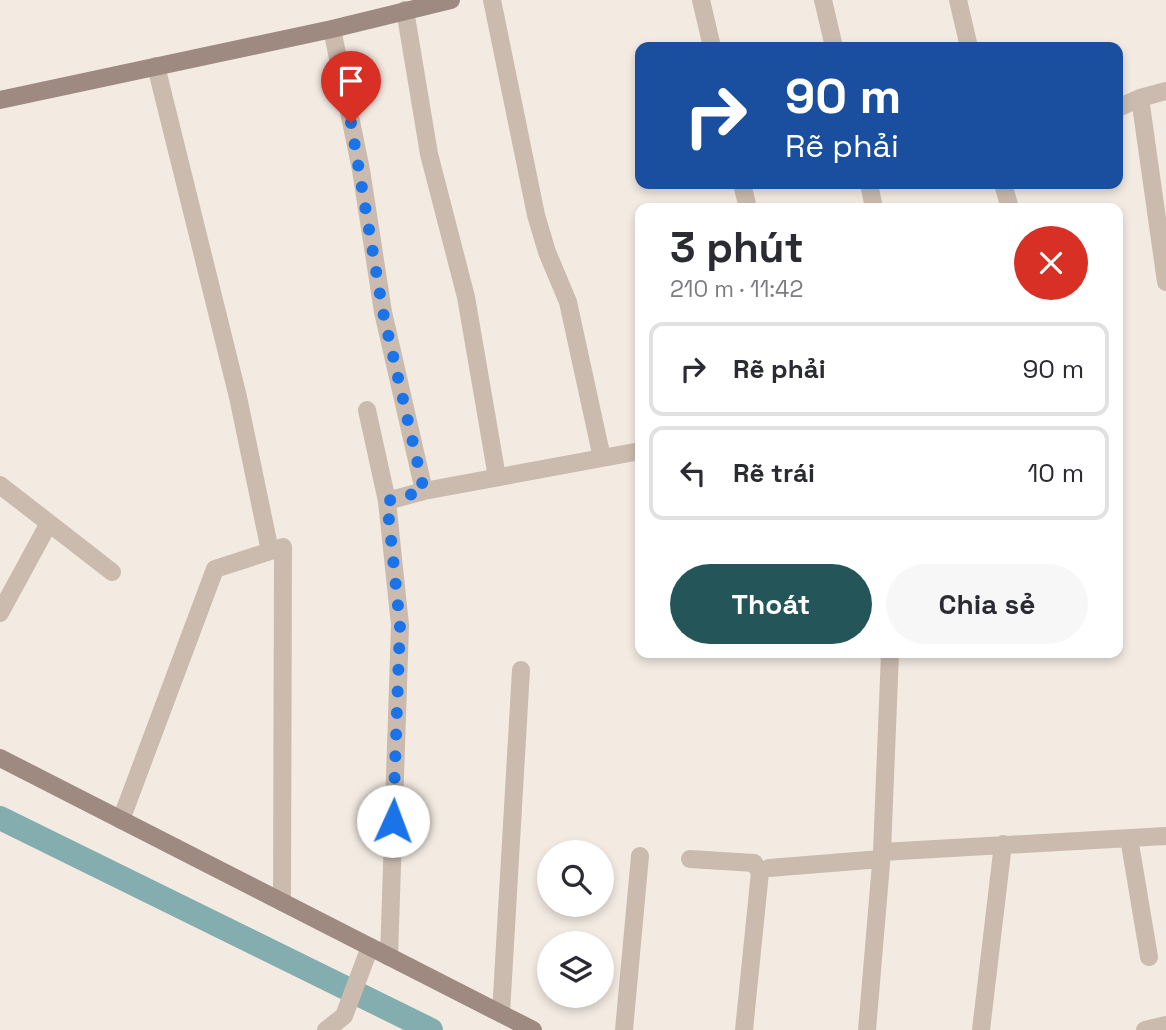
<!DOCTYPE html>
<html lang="vi">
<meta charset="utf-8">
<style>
:root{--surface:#fff;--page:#f7f7f7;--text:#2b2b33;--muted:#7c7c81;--line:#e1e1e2;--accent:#245659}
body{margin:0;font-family:"Space Grotesk",sans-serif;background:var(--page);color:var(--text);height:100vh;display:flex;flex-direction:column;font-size:26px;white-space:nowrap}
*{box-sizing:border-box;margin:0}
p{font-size:23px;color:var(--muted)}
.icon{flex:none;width:38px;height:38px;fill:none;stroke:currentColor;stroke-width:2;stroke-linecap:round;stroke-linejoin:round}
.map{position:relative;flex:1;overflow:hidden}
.details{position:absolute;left:635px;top:203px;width:488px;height:455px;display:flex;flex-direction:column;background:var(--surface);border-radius:14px;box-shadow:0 4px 10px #0003}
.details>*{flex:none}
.guide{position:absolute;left:635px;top:42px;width:488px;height:147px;border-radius:14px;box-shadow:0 4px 10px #0003;background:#1a4fa0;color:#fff;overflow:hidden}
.tools{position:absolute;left:537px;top:840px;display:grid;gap:14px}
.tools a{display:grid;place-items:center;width:77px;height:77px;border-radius:50%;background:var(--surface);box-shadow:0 4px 10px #0003;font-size:35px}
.pin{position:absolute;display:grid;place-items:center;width:60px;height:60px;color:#fff;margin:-72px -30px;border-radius:50% 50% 50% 0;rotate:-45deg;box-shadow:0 0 7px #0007}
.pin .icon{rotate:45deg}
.me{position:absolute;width:77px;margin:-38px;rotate:2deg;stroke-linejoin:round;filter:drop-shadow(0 0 5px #0008)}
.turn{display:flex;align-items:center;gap:24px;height:147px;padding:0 35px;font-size:32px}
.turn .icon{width:91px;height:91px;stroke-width:2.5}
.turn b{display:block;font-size:49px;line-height:60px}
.round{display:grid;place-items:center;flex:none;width:74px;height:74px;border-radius:37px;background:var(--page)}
.head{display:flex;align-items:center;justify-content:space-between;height:119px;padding:0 35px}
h1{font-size:42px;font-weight:700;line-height:52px}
.cta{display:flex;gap:14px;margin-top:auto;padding:14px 35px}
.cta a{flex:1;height:80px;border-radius:42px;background:var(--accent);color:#fff;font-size:28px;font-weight:700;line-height:80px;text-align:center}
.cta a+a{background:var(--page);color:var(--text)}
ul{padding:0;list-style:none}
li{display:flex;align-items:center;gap:21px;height:94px;margin:0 14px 10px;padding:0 21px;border:4px solid var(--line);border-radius:14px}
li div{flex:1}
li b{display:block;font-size:26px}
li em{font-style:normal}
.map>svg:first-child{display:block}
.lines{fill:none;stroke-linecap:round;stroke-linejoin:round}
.canal{stroke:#83adae;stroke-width:24}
.street{stroke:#cabbae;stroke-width:18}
.secondary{stroke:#9e8a80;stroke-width:18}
.route{stroke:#1a73e8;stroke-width:12;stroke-dasharray:0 21.6}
</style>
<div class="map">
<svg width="1166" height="1030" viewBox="0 0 1166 1030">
<rect width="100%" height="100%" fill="#f3ebe2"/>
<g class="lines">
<path class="canal" d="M0 818 431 1030"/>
<path class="street" d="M492 0 536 215 547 252 568 302 602 458
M701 0 712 47
M823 0 834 47
M958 0 969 47
M405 10 429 154 466 297 497 477
M332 29 361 170 383 312 424 491
M156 66 238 397 270 551
M1140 98 1166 282
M1118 108 1140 98 1166 91
M742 184 748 208
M869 184 874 208
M1003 184 1010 208
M367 410 387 501 400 625 389 957
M0 485 112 572
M387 501 424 491 640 451
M0 613 49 523
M121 820 215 569 283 547 282 902
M1129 838 1149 957
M882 852 1166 836
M690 859 754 863 760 872 744 1030
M769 868 881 859
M501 1013 521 670
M326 1030 344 1016 370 947
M624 1030 640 856
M867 1030 882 852 890 653
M981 1030 1003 844
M1145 1030 1166 1025"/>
<path class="secondary" d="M0 100 332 29 451 0
M0 758 533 1030"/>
</g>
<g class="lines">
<path class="route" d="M351 123 383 312 424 491 387 501 400 625 393 821"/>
</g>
</svg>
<div class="tools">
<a><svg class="icon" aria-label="search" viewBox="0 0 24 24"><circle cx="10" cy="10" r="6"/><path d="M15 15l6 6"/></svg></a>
<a><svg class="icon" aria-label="layers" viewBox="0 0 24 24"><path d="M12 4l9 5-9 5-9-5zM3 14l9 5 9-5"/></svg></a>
</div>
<div class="pin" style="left:351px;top:123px;background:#d93025"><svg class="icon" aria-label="arrive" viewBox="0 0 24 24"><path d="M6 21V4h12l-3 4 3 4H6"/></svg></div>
<svg class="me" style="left:393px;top:821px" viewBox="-20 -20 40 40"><circle r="19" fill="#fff"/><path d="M0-13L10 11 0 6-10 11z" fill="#1a73e8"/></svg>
<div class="guide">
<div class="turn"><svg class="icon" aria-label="right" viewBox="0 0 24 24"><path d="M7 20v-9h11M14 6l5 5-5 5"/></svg><div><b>90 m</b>Rẽ phải</div></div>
</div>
<section class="details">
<div class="head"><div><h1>3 phút</h1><p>210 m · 11:42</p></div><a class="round" style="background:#d93025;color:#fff"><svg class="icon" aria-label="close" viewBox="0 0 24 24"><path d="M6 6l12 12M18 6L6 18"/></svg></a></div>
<ul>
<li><svg class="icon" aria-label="right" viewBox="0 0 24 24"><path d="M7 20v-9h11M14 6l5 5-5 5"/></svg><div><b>Rẽ phải</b></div><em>90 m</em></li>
<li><svg class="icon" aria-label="left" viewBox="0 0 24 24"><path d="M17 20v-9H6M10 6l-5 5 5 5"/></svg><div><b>Rẽ trái</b></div><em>10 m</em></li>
</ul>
<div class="cta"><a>Thoát</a><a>Chia sẻ</a></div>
</section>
</div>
